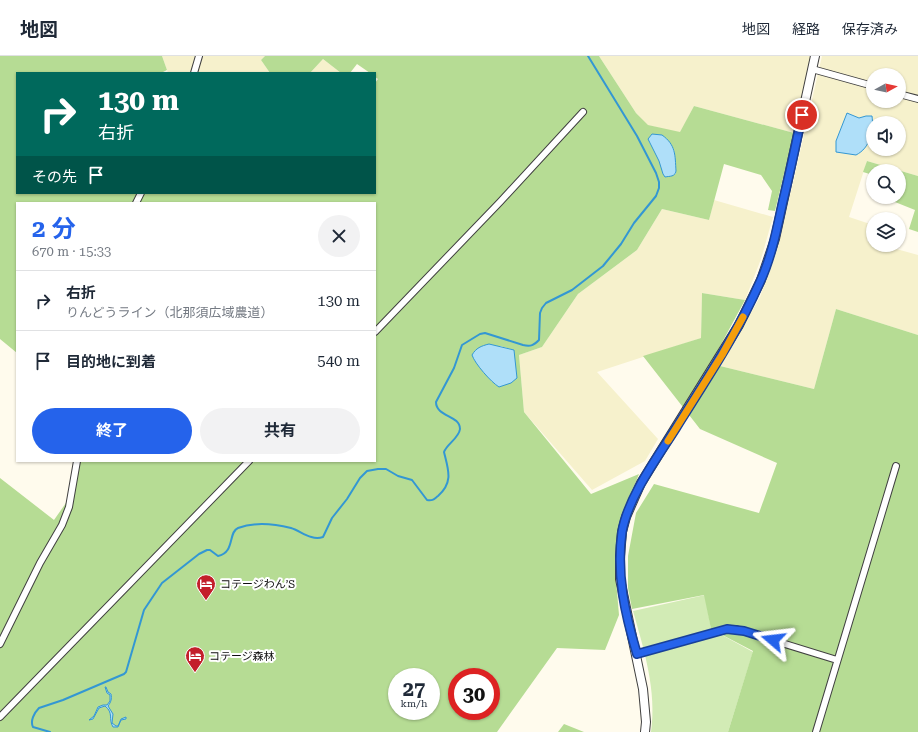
<!DOCTYPE html>
<html lang="ja">
<meta charset="utf-8">
<style>
:root{--surface:#fff;--page:#f2f2f3;--text:#1f2937;--muted:#747a83;--line:#e0e1e3;--accent:#2563eb}
body{margin:0;font-family:"Roboto Serif","Noto Sans JP",serif;background:var(--page);color:var(--text);height:100vh;display:flex;flex-direction:column;font-size:15px;white-space:nowrap}
*{box-sizing:border-box;margin:0}
p{font-size:13px;color:var(--muted)}
.icon{flex:none;width:22px;height:22px;fill:none;stroke:currentColor;stroke-width:2;stroke-linecap:round;stroke-linejoin:round}
.map{position:relative;flex:1;overflow:hidden}
.drawer{position:absolute;left:16px;top:146px;width:360px;height:260px;display:flex;flex-direction:column;background:var(--surface);border-radius:0px;box-shadow:0 1px 3px #0004}
.drawer>*{flex:none}
.guide{position:absolute;left:16px;top:16px;width:360px;height:122px;border-radius:0px;box-shadow:0 1px 3px #0004;background:#00695c;color:#fff;overflow:hidden}
.needle{width:26px;rotate:82deg}
.tools{position:absolute;left:866px;top:12px;display:grid;gap:8px}
.tools a{display:grid;place-items:center;width:40px;height:40px;border-radius:50%;background:var(--surface);box-shadow:0 1px 3px #0004;font-size:20px}
.speed{position:absolute;left:388px;top:612px;display:flex;gap:8px;font-size:20px;font-weight:700;text-align:center}
.speed>*{display:grid;place-content:center;width:52px;height:52px;border-radius:50%;background:var(--surface);box-shadow:0 1px 3px #0004;line-height:1}
.speed small{font-size:10px;font-weight:400}
.speed .limit{border:6px solid #d22;background:#fff;color:#111}
.pin{position:absolute;display:grid;place-items:center;width:34px;height:34px;color:#fff;margin:-17px;border:2px solid #fff;border-radius:50%;box-shadow:0 1px 4px #0007}
.me{position:absolute;width:44px;margin:-22px;rotate:287deg;stroke-linejoin:round;filter:drop-shadow(0 0 3px #0008)}
.turn{display:flex;align-items:center;gap:14px;height:84px;padding:0 16px;font-size:18px}
.turn .icon{width:52px;height:52px;stroke-width:2.5}
.turn b{display:block;font-size:28px;line-height:34px}
.then{display:flex;align-items:center;height:38px;padding:0 16px;background:#0003;gap:8px;font-size:15px}
.round{display:grid;place-items:center;flex:none;width:42px;height:42px;border-radius:21px;background:var(--page)}
.head{display:flex;align-items:center;justify-content:space-between;height:68px;padding:0 16px}
h1{font-size:24px;font-weight:700;line-height:30px;color:var(--accent)}
.cta{display:flex;gap:8px;margin-top:auto;padding:8px 16px}
.cta a{flex:1;height:46px;border-radius:24px;background:var(--accent);color:#fff;font-size:16px;font-weight:700;line-height:46px;text-align:center}
.cta a+a{background:var(--page);color:var(--text)}
ul{padding:0;list-style:none}
li{display:flex;align-items:center;gap:12px;height:60px;padding:0 16px;border-top:1px solid var(--line)}
li div{flex:1}
li b{display:block;font-size:15px}
li em{font-style:normal}
header{display:flex;align-items:center;gap:24px;box-sizing:border-box;height:56px;padding:0 20px;background:var(--surface);border-bottom:1px solid var(--line)}
header strong{font-size:19px}
nav{display:flex;gap:22px;margin-inline-start:auto;font-size:14px}
.map>svg:first-child{display:block}
.farmland{fill:#f6f1cc;fill-rule:evenodd}
.green{fill:#d2ebb5}
.forest{fill:#b6dc94;fill-rule:evenodd}
.water{fill:#afdff9;stroke:#3397d3}
.lines{fill:none;stroke-linecap:round;stroke-linejoin:round}
.stream{stroke:#3397d3;stroke-width:2}
.minor-casing{stroke:#404040;stroke-width:8}
.tertiary-casing{stroke:#404040;stroke-width:10}
.minor{stroke:#fff;stroke-width:6}
.tertiary{stroke:#fff;stroke-width:8}
.route-casing{stroke:#184099;stroke-width:10}
.route{stroke:#2563eb;stroke-width:7}
.slow{stroke:#f59e0b;stroke-width:7}
.labels{text-anchor:middle;dominant-baseline:central;stroke-width:4;stroke-linejoin:round;paint-order:stroke}
.poi-label{font-size:11px;fill:#0d0d0d;stroke:#fff;text-anchor:start}
</style>
<header>
<strong>地図</strong>
<nav><a>地図</a><a>経路</a><a>保存済み</a></nav>
</header>
<div class="map">
<svg width="918" height="676" viewBox="0 0 918 676">
<rect width="100%" height="100%" fill="#fffbed"/>
<path class="farmland" d="M162 0H265L261 4 270 17H168Z
M599 0H811L794 77 694 50 680 77 647 69 636 57Z
M822 0H918V120L867 105 849 161 873 169 867 185 873 187V189H882L918 199V279L836 253 814 333 720 310 760 241 781 179ZM873 19H899V45H873ZM873 67H899V93H873Z
M323 3 341 17H310Z
M714 144 773 161 761 203 745 244 702 237 701 282 597 316 658 383 645 405 592 434 524 356 519 299 542 291 578 238 637 194 662 153 709 164Z"/>
<path class="green" d="M705 539 711 573 753 596 728 676H651C657 635 644 594 633 555Z"/>
<path class="forest" d="M0 0H162L167 14 161 17H17V137H375V27L378 23 375 21V17H370L357 8 350 17H341L323 3 310 17H270L261 4 265 0H599L636 57 648 69 680 76 694 50 794 77 775 155 768 154 772 135 761 119 724 108 709 164 662 153 637 194 578 238 542 291 519 299 524 356 591 438 639 418 620 466 617 481 615 512 619 559 605 594 557 592 497 676H0V422L54 464 68 444 76 405H375V147H17V297L0 283ZM649 86 674 93 676 118H663C662 107 656 95 649 86ZM500 290 514 294 482 313 474 304ZM397 621H431V655H397ZM457 621H491V655H457Z
M867 105 918 120V176L909 173 915 154 885 142 899 141V115H873V119L863 116Z
M702 237 745 244 712 305 720 310 814 333 836 253 918 279V676H728L753 595 711 573 704 539 632 553 628 532V500L636 457 654 428 759 457 777 407 700 373 643 300 701 282Z
M564 668 584 676H558Z"/>
<path class="water" d="M847 57 859 62 866 60H872C874 75 870 92 856 99L836 96V85Z
M652 78 662 79C676 89 675 99 676 115 675 121 670 120 665 121L663 118 659 105 648 83Z
M489 288 514 294 517 322 511 327 499 331C491 326 475 308 472 299 476 292 481 290 489 288Z
M105 631H106L108 636 111 638C112 643 111 646 108 650L113 658 112 667 116 670H118L121 663 126 661V663L121 664 118 671H113C108 663 114 657 105 650L99 652 93 663 89 664 94 660 98 651 103 649H107L110 645V639L107 637Z"/>
<g class="lines">
<path class="stream" d="M50 676 33 671C30 665 34 657 39 652L63 644 124 618 126 616 144 554 162 527 199 498 207 494H210L218 500C235 497 228 476 238 472 254 466 275 468 291 472 301 475 311 485 323 481L332 462 347 443 360 422 367 415 378 413H386L398 420 412 424 427 444C433 445 434 443 438 440 454 426 448 413 444 396 447 388 459 382 460 373 460 359 436 361 436 346L454 312 462 289 480 278 485 277 523 289C531 291 534 289 539 284L540 257 542 252 546 247 572 234 603 210 621 188 634 167 656 140 659 132V126L656 117 637 80 588 0"/>
<g class="minor-casing">
<path id="minor" d="M812 13 873 30
M194 17 199 0
M899 38 918 43
M136 147 141 137
M375 276 500 146 583 56
M0 588 40 507 62 469 69 451 77 405
M637 598 727 573H736L837 604
M0 661 249 405
M816 676 896 410"/>
</g>
<g class="tertiary-casing">
<path id="tertiary" d="M645 676 646 666 643 633 620 523V500L622 476 626 461 641 427 739 269 761 224 775 183 815 0"/>
</g>
<use href="#minor" class="minor"/>
<use href="#tertiary" class="tertiary"/>
</g>
<g class="lines">
<g class="route-casing">
<path id="route" d="M773 584 744 575 727 573 637 598C625 558 616 518 622 476 628 441 657 402 676 372 706 324 737 278 760 226 772 200 777 172 783 145 790 116 796 88 802 59"/>
</g>
<use href="#route" class="route"/>
<path class="slow" d="M668 385 722 299 743 261"/>
</g>
<defs>
<g id="hotel-pin" transform="scale(1)"><path d="M0 17L-7.5 6A9.5 9.5 0 1 1 7.5 6Z" fill="#c31f2b" stroke="#fff"/><path d="M-6-4.5h1.5V1H6V5H4.5V3h-9V5H-6ZM-4 0a1.8 1.8 0 1 1 3.6 0ZM.5 0V-2.5h3Q6-2.5 6 0Z" fill="#fff"/></g>
</defs>
<g fill-rule="evenodd">
<use href="#hotel-pin" x="206" y="528"/>
<use href="#hotel-pin" x="195" y="600"/>
</g>
<g class="labels">
<g class="poi-label">
<text x="220" y="528">コテージわん’S</text>
<text x="209" y="600">コテージ森林</text>
</g>
</g>
</svg>
<div class="tools">
<a><svg class="needle" viewBox="-14 -14 28 28"><path d="M0-13l5 13h-10z" fill="#e53935"/><path d="M0 13l5-13h-10z" fill="#747a83"/></svg></a>
<a><svg class="icon" aria-label="sound" viewBox="0 0 24 24"><path d="M4 9h4l5-4v14l-5-4H4zM17 9q2 3 0 6"/></svg></a>
<a><svg class="icon" aria-label="search" viewBox="0 0 24 24"><circle cx="10" cy="10" r="6"/><path d="M15 15l6 6"/></svg></a>
<a><svg class="icon" aria-label="layers" viewBox="0 0 24 24"><path d="M12 4l9 5-9 5-9-5zM3 14l9 5 9-5"/></svg></a>
</div>
<div class="speed"><div>27<small>km/h</small></div><div class="limit">30</div></div>
<div class="pin" style="left:802px;top:59px;background:#d93025"><svg class="icon" aria-label="arrive" viewBox="0 0 24 24"><path d="M6 21V4h12l-3 4 3 4H6"/></svg></div>
<svg class="me" style="left:773px;top:584px" viewBox="-20 -20 40 40"><path d="M0-17L14 15 0 8-14 15z" fill="#2563eb" stroke="#fff" stroke-width="4"/></svg>
<div class="guide">
<div class="turn"><svg class="icon" aria-label="right" viewBox="0 0 24 24"><path d="M7 20v-9h11M14 6l5 5-5 5"/></svg><div><b>130 m</b>右折</div></div>
<div class="then">その先<svg class="icon" aria-label="arrive" viewBox="0 0 24 24"><path d="M6 21V4h12l-3 4 3 4H6"/></svg></div>
</div>
<section class="drawer">
<div class="head"><div><h1>2 分</h1><p>670 m · 15:33</p></div><a class="round"><svg class="icon" aria-label="close" viewBox="0 0 24 24"><path d="M6 6l12 12M18 6L6 18"/></svg></a></div>
<ul>
<li><svg class="icon" aria-label="right" viewBox="0 0 24 24"><path d="M7 20v-9h11M14 6l5 5-5 5"/></svg><div><b>右折</b><p>りんどうライン（北那須広域農道）</p></div><em>130 m</em></li>
<li><svg class="icon" aria-label="arrive" viewBox="0 0 24 24"><path d="M6 21V4h12l-3 4 3 4H6"/></svg><div><b>目的地に到着</b></div><em>540 m</em></li>
</ul>
<div class="cta"><a>終了</a><a>共有</a></div>
</section>
</div>
